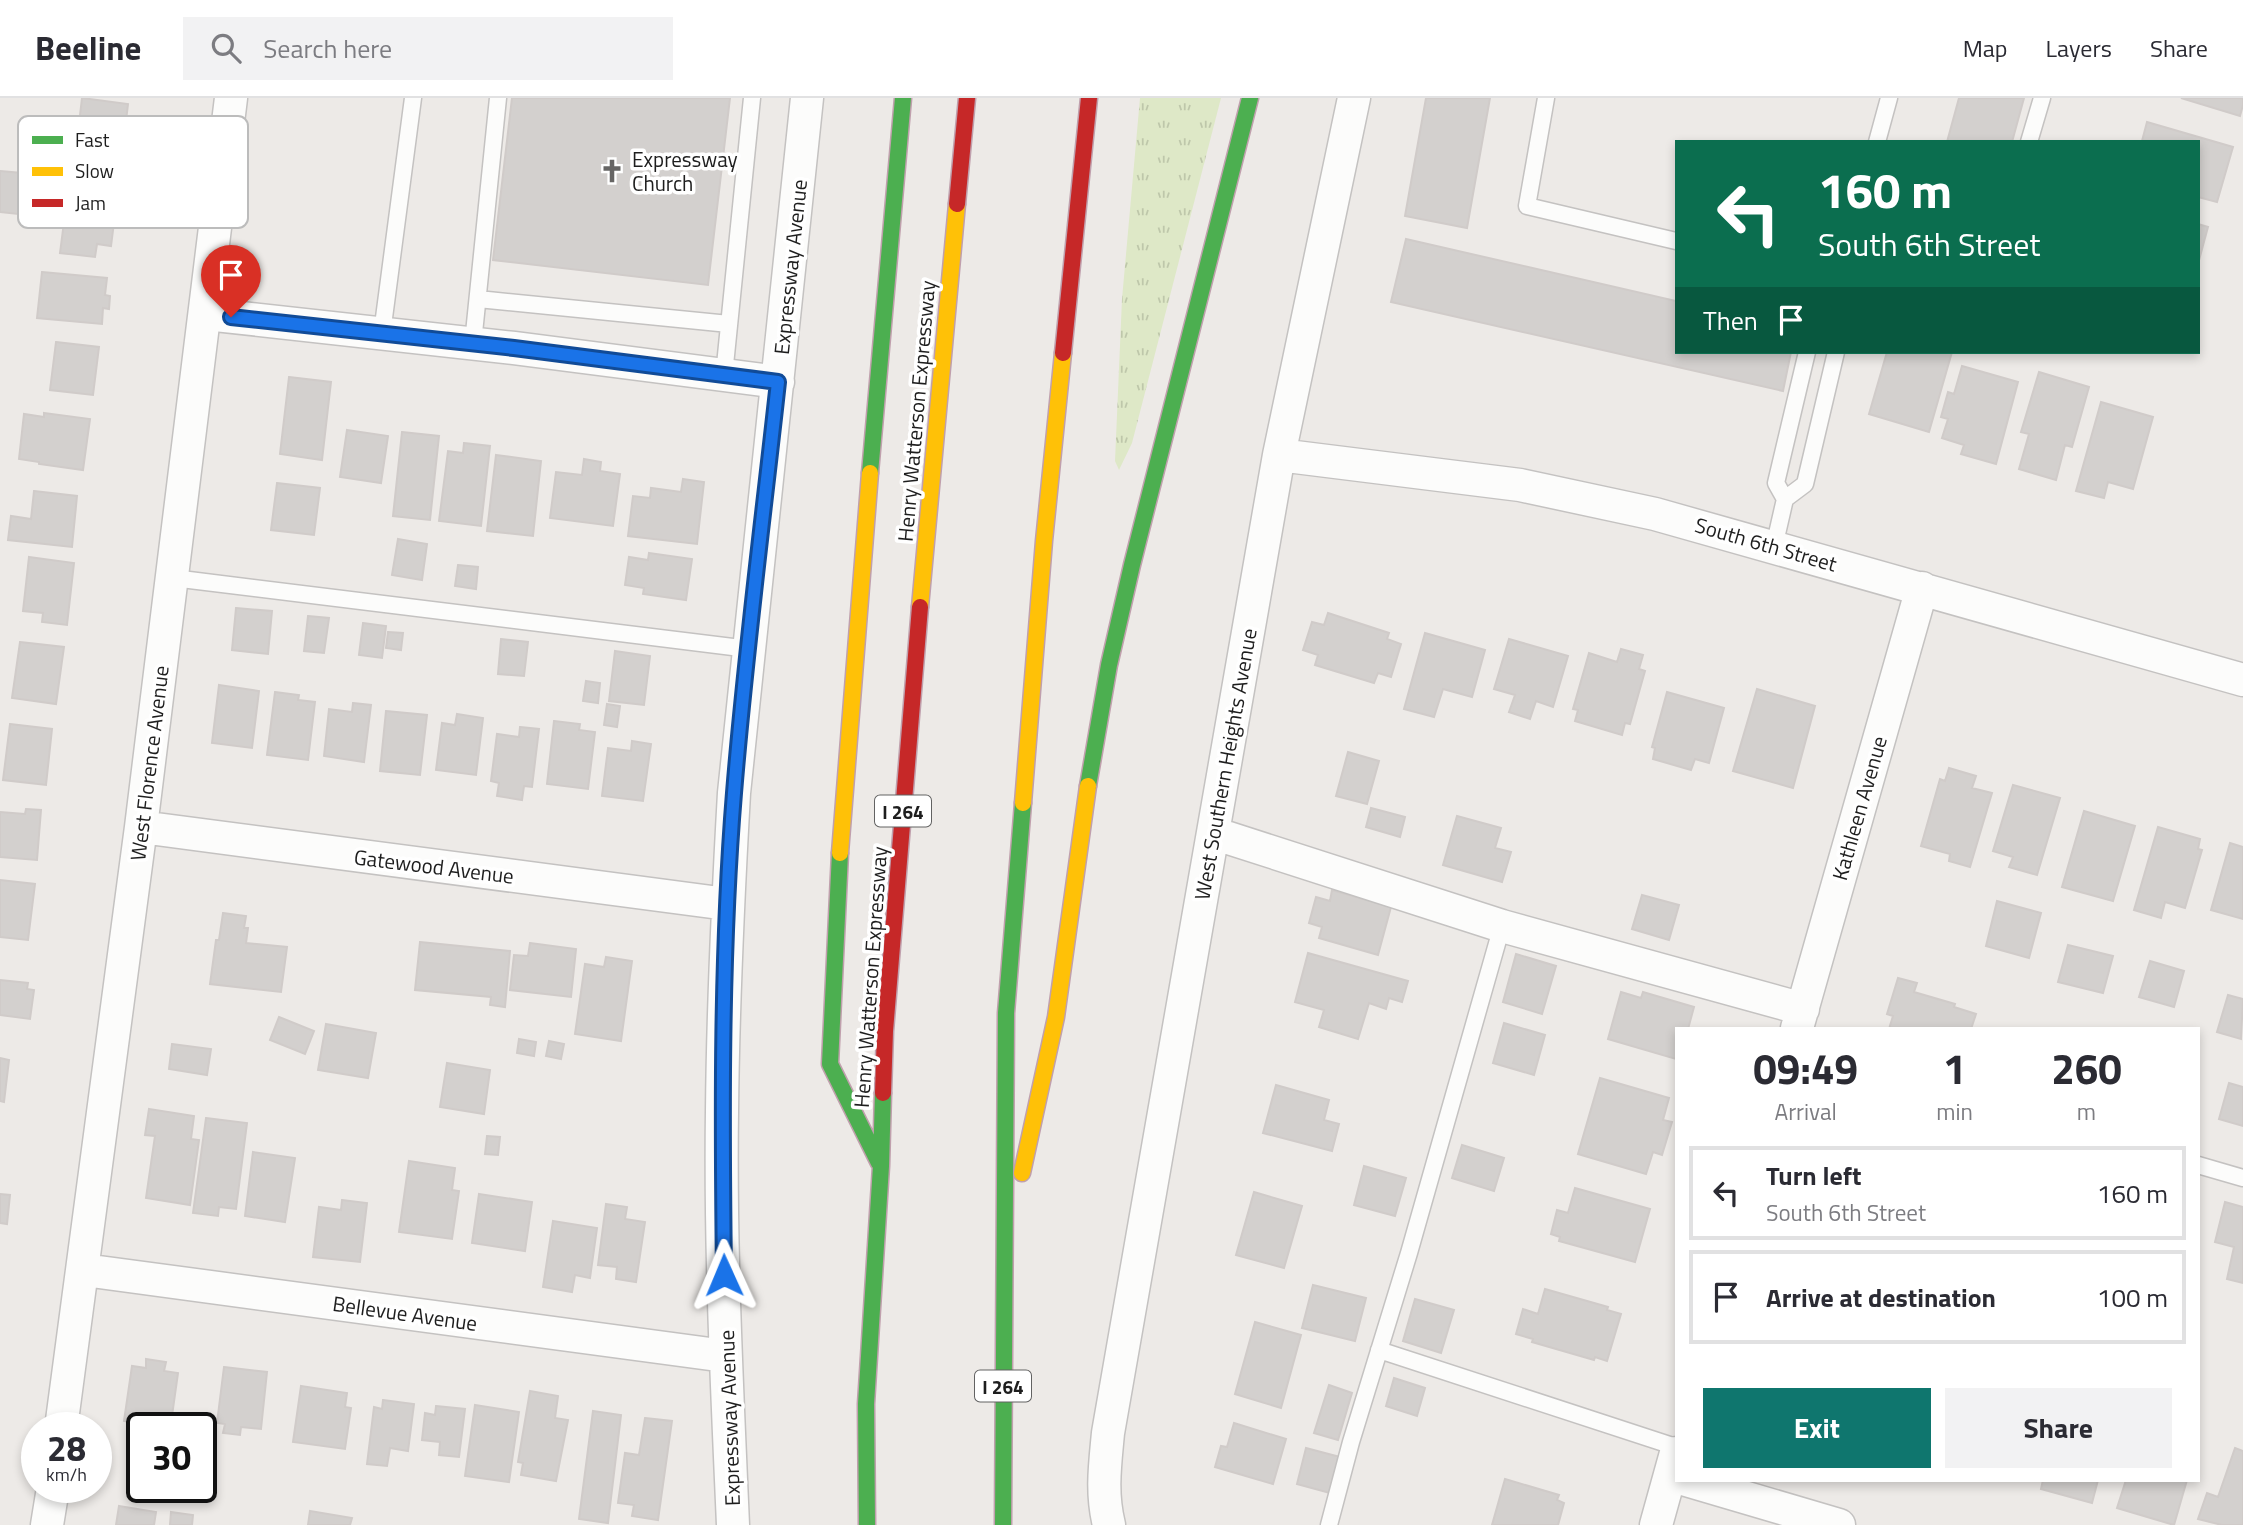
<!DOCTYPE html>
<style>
:root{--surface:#fff;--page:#f2f2f3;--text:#2b2b33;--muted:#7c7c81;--line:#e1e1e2;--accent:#0f766e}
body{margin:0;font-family:"Titillium Web",sans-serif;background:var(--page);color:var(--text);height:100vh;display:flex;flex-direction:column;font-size:26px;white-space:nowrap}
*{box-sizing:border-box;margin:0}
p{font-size:23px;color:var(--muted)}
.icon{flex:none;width:38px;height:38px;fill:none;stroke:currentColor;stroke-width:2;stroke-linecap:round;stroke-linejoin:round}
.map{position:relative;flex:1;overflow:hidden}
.panel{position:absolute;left:1675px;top:929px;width:525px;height:455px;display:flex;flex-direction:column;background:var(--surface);border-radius:0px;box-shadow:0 4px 10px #0003}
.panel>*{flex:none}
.guide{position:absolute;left:1675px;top:42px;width:525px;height:214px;border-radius:0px;box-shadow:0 4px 10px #0003;background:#0b6e4f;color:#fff;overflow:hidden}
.speed{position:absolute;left:21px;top:1314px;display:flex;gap:14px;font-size:35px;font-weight:700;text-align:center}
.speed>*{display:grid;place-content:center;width:91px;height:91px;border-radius:50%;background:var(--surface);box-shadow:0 4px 10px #0003;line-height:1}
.speed small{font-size:18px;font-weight:400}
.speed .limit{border:4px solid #111;border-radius:10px;background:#fff;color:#111}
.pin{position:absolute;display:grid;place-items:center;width:60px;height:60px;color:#fff;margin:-72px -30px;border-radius:50% 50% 50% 0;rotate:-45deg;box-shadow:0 0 7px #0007}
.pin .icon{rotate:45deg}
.me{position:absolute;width:77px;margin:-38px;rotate:359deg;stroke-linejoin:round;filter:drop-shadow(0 0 5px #0008)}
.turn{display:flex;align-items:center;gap:24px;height:147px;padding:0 28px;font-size:32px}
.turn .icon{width:91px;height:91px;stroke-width:2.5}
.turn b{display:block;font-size:49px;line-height:60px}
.then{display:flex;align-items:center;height:66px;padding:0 28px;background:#0003;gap:14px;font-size:26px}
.eta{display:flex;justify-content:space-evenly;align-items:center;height:119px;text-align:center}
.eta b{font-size:42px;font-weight:700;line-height:49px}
.action{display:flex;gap:14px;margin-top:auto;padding:14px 28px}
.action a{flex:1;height:80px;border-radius:0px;background:var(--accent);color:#fff;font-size:28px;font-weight:700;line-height:80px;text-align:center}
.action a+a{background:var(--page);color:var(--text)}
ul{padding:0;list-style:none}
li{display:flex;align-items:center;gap:21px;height:94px;margin:0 14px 10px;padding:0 14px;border:4px solid var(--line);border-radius:0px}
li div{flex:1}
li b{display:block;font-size:26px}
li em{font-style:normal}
header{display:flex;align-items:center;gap:42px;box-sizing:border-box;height:98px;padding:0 35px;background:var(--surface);border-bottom:2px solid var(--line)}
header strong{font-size:33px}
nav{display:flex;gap:38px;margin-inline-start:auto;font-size:24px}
.search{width:490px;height:63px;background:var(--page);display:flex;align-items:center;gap:18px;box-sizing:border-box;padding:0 24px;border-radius:0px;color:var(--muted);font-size:26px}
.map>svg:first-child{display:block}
.grass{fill:url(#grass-tufts)}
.building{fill:#d3d0ce;stroke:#d0cbc9;stroke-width:2}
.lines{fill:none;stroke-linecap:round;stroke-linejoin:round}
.lane-casing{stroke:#c4c2c1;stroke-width:19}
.street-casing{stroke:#c4c2c1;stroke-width:35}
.fast-casing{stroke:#c0a0ad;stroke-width:19}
.slow-casing{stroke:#c0a0ad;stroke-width:19}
.jam-casing{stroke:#c0a0ad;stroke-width:19}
.lane{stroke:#fcfcfb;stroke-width:16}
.street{stroke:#fcfcfb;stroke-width:32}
.fast{stroke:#4caf50;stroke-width:16}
.slow{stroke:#ffc107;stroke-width:16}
.jam{stroke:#c62828;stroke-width:16}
.route-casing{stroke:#114b97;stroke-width:18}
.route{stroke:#1a73e8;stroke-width:12}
.labels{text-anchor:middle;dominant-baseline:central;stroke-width:7;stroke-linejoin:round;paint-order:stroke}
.shield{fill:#fff;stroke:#626262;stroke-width:2}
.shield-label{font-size:19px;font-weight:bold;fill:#1e1e1e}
.poi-label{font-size:21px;fill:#1e1e1e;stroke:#fff;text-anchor:start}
.street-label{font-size:21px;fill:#1e1e1e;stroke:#fff}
.key{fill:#fff;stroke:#bcbcbc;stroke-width:2}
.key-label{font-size:19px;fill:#1e1e1e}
</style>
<header>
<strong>Beeline</strong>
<div class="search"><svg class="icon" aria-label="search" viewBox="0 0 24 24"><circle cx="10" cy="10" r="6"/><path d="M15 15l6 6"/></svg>Search here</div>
<nav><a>Map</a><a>Layers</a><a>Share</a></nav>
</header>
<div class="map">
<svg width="2243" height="1427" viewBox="0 0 2243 1427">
<defs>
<pattern id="grass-tufts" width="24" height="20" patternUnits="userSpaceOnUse" patternTransform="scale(1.75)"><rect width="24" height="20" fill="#dee8c7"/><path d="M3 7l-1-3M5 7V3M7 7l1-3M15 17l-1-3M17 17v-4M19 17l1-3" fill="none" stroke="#bec7aa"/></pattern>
</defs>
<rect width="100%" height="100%" fill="#edeae7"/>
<path class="grass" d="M1140 0H1221L1132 345 1119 372 1115 363 1122 201Z"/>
<path class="building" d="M82 0 128 6 122 56 68 50 70 24 79 26Z
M512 0H730L708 187 493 162Z
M1426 0H1490L1467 130 1405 118Z
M1959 0H2024L2012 44H1947Z
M2181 0H2243V7L2240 18Z
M2147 24 2233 49 2217 104 2198 99V44L2142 43Z
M0 73 22 75 18 116 0 114Z
M68 93 110 98 107 115 115 116 111 148 97 146 95 159 60 155Z
M2198 126 2208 129 2198 166Z
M1406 141 1676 203V254H1791L1783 293 1391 204Z
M42 174 107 180 105 197 110 198 109 211 103 210 102 226 37 220Z
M56 244 99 249 93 297 50 292Z
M1887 254H1952L1929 334 1869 316Z
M1962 268 2018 284 1996 366 1961 356 1964 347 1942 340 1948 321 1941 319 1948 294 1954 296Z
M2039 274 2089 289 2072 349 2065 347 2056 382 2019 371 2029 336 2021 334Z
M289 279 331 284 322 362 280 356Z
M2101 304 2153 319 2133 391 2108 384 2104 400 2076 393Z
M44 315 90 321 83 372 39 366V364L19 361 24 316 44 319Z
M347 332 388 338 381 385 340 379Z
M402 334 439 338 430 422 393 418Z
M464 345 490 348 481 428 439 423 448 353 463 355Z
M496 357 541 363 533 438 487 433Z
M584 361 601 364 600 373 620 376 613 428 550 420 556 374 582 377Z
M683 381 704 384 697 446 628 438 633 398 650 400 651 390 681 394Z
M277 385 320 390 314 437 271 432Z
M34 393 77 398 72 449 8 442 11 418 31 421Z
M398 441 427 446 422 482 392 477Z
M649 455 692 461 686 502 643 496 644 490 625 487 629 459 648 462Z
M29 459 74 465 67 527 42 524 43 515 23 513Z
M458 467 478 469 476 491 455 488Z
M236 510 272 513 268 556 232 552Z
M1328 515 1389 535 1387 541 1401 546 1391 579 1378 575 1374 585 1315 567 1318 557 1303 552 1312 524 1324 527Z
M308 518 329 520 324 555 304 553Z
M363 525 386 528 382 560 359 557Z
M388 534 403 535 401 552 386 550Z
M1425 535 1485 552 1472 599 1443 591 1434 619 1404 611Z
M501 541 528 544 524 578 498 576Z
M1509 541 1568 558 1553 609 1536 603 1530 621 1509 614 1515 597 1494 591Z
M20 544 64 549 56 606 12 600Z
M1621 551 1643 557 1639 571 1645 573 1630 626 1625 625 1622 637 1575 623 1578 612 1573 611 1589 555 1617 564Z
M615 553 650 558 644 607 609 603Z
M586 583 600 585 598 605 583 603Z
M219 587 259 593 252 650 212 645Z
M1757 591 1815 608 1793 690 1733 673Z
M275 594 299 597 298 602 315 604 308 662 267 657Z
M1667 594 1724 610 1709 665 1695 661 1691 672 1653 661 1655 650 1652 649Z
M353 605 371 607 364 664 324 658 329 611 352 614Z
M607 606 620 608 617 629 604 627Z
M386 613 427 617 420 677 380 673Z
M457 616 483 620 476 677 436 672 442 625 455 627Z
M554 623 580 626 579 632 595 634 588 691 547 686Z
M10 626 52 631 46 687 3 682Z
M520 629 539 631 532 689 524 688 522 702 497 698 499 685 491 683 497 636 519 639Z
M632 643 651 646 643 703 602 698 608 650 631 653Z
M1348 654 1379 663 1367 706 1336 698Z
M1949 670 1976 678 1972 690 1992 695 1970 769 1949 763 1950 756 1921 748 1940 681 1945 683Z
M2013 687 2060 700 2037 777 2009 769 2013 759 1993 753Z
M1371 710 1405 719 1400 739 1366 729Z
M26 711 41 712 37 762 0 759V714L25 716Z
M2084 713 2135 728 2113 803 2062 789Z
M1457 718 1501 730 1495 750 1511 754 1502 784 1443 767Z
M2158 729 2200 741 2198 751 2202 752 2185 810 2165 804 2161 820 2134 812Z
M2230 745 2243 749V821L2211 812Z
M0 782 35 786 28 842 0 839Z
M1332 792 1391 809 1378 857 1319 840 1322 829 1309 825 1316 799 1330 803Z
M1642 797 1679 807 1669 842 1632 831Z
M1997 803 2041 815 2029 860 1986 848Z
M223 815 246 818 244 830H248L246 845 287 849 281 894 210 886 216 842H219Z
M420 844 510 853 505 909 490 907 491 899 415 892Z
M530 845 576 851 571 899 510 892 514 857 528 858Z
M2068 847 2113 858 2103 895 2058 884Z
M1308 855 1408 883 1402 904 1389 900 1386 911 1369 905 1358 941 1319 929 1324 912 1295 904Z
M1516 856 1556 868 1542 916 1503 904Z
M606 859 632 863 621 943 575 936 585 866 604 869Z
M2150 863 2184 873 2174 909 2139 899Z
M1898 880 1917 885 1914 894 1955 906 1954 909 1976 916 1971 931H1889L1893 918 1887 916Z
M0 882 28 885 27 891 34 892 30 921 0 917Z
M1621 894 1641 900 1643 894 1694 909 1688 931H1676V961L1608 941Z
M2228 897 2243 901 2241 941 2217 934Z
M279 919 314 933 305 956 270 942Z
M1504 925 1545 937 1534 977 1493 965Z
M326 926 376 935 368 980 318 972Z
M519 941 536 944 534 958 517 955Z
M549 943 564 946 561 961 546 958Z
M172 946 211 951 207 977 169 971Z
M0 960 9 962 4 1004 0 1003Z
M447 965 490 972 484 1016 440 1009Z
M1600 980 1669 1000 1663 1022 1672 1024 1662 1057 1653 1054 1646 1076 1578 1056Z
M2229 985 2243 989V1028L2219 1021Z
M1276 987 1329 1002 1324 1022 1339 1026 1332 1053 1263 1035Z
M149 1011 194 1018 191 1041 199 1042 190 1107 146 1100 155 1038 145 1037Z
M206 1020 247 1025 236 1111 219 1109 218 1118 193 1115Z
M487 1038 500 1039 498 1057 485 1056Z
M1462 1047 1504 1060 1494 1093 1452 1080Z
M253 1054 295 1060 285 1124 245 1118Z
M409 1063 455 1070 452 1092 459 1093 452 1141 399 1134Z
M1364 1068 1406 1080 1395 1118 1354 1107Z
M1575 1090 1650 1111 1635 1164 1559 1143 1560 1139 1551 1136 1557 1112 1568 1115Z
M1254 1094 1302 1108 1284 1170 1236 1157Z
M0 1096 10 1097 7 1126 0 1125Z
M479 1096 532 1104 525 1153 472 1145Z
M342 1102 367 1105 360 1164 313 1159 319 1109 341 1112Z
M2225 1104 2243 1109V1185L2227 1181 2234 1149 2215 1144Z
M606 1106 627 1109 625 1121 645 1124 636 1184 616 1181 617 1169 598 1167Z
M553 1123 597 1130 590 1180 575 1177 572 1194 543 1189Z
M1313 1187 1366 1200 1355 1243 1302 1230Z
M1545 1191 1608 1209 1607 1212 1621 1216 1607 1263 1595 1259 1594 1262 1532 1244 1533 1241 1516 1236 1523 1211 1538 1216Z
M1415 1201 1454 1212 1441 1255 1403 1243Z
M1255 1224 1301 1237 1281 1310 1235 1296Z
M146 1261 166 1264 164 1273 178 1275 172 1318 149 1316 148 1327 124 1323 132 1268 146 1270Z
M224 1269 267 1274 261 1331 241 1329 240 1337 223 1335 225 1326 217 1325Z
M1394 1280 1425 1290 1417 1318 1386 1308Z
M1329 1287 1352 1295 1338 1342 1314 1335Z
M301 1288 347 1295 345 1309 351 1310 345 1351 293 1344Z
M530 1293 558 1298 555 1320 568 1322 556 1383 521 1377 523 1365 518 1364Z
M383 1302 414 1306 408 1353 390 1350 387 1368 367 1366 374 1309 382 1311Z
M475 1307 519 1314 509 1384 465 1378Z
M436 1308 465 1311 459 1359 439 1357 440 1344 422 1342 425 1315 435 1317Z
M593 1313 621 1317 608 1425 579 1421Z
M645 1320 672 1323 658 1422 632 1418 634 1407 618 1405 625 1355 639 1357Z
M1234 1325 1286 1341 1273 1386 1215 1369 1221 1348 1227 1349Z
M1306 1350 1340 1359 1330 1395 1297 1386Z
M2235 1350 2243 1353V1427H2222L2198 1421 2207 1395 2218 1399Z
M1505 1381 1559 1397 1557 1402 1564 1405 1558 1427H1492Z
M2043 1382H2098L2092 1405 2041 1391Z
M2126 1382H2187L2174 1427 2117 1410Z
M119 1408 156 1414 154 1427H116Z
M310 1413 352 1420 350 1427H308Z
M171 1414 193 1417 192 1427H170Z"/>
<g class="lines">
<g class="lane-casing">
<path id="lane" d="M1546 0 1527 108 1676 143
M1877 44 1889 0
M2029 44 2042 0
M478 201 729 226
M382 235 413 0
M473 245 498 0
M724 277 752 0
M1785 401 1805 386 1836 254
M1774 449 1785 401 1776 385 1807 254
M173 480 749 551
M2198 1067 2243 1080
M1379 1252 1676 1349
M1329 1427 1351 1344 1409 1155 1502 828"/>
</g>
<g class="street-casing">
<path id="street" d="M206 216 514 250 778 284
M1279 357 1520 387 1655 416 2243 582
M141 729 727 806
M1213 735 1502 828 1803 911
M1797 930 1922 490
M84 1172 725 1258
M61 1330 141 729 231 0
M1686 1382 1839 1427
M47 1427 53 1390
M733 1427C727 1289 720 1151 722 1013 723 907 728 801 734 695L807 0
M1109 1427C1101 1395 1105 1367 1108 1335L1279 357 1354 0
M1656 1427 1676 1355"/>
</g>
<g class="fast-casing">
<path id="fast" d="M870 375 903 0
M1088 688 1109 567 1132 467 1250 0
M840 755 830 966 879 1065
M867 1427 866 1306 881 1068 883 995
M1003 1427 1006 915 1023 705"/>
</g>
<g class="slow-casing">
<path id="slow" d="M920 509 957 106
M1023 705 1044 443 1063 255
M840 755 870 375
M1022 1075 1056 919 1088 688"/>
</g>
<g class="jam-casing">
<path id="jam" d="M957 106 967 0
M1063 255 1089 0
M883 995 885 933 920 509"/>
</g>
<use href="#lane" class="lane"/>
<use href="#street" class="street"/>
<use href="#fast" class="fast"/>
<use href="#slow" class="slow"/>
<use href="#jam" class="jam"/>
</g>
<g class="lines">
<g class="route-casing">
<path id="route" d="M231 219 514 250 778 284C763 421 745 558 734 695 721 855 722 1016 724 1177"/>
</g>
<use href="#route" class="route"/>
</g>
<defs>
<g id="church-bare" transform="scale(1.89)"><path d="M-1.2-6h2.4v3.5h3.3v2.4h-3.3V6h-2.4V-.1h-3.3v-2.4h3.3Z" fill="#666564" stroke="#fff" stroke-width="2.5" paint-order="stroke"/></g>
</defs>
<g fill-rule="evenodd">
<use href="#church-bare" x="612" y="73"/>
</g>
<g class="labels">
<g class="shield">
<rect x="875" y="697.5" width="56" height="31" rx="5"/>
<rect x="975" y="1272.5" width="56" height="31" rx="5"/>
</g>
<g class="shield-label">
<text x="903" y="713">I 264</text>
<text x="1003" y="1288">I 264</text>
</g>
<g class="poi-label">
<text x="632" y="61">Expressway<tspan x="632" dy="24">Church</tspan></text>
</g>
<g class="street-label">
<text transform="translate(790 169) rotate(-84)">Expressway Avenue</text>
<text transform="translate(916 313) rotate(-85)">Henry Watterson Expressway</text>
<text transform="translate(1766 446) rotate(16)">South 6th Street</text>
<text transform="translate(149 665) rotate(-83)">West Florence Avenue</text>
<text transform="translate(1225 666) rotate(-80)">West Southern Heights Avenue</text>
<text transform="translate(1859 710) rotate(-74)">Kathleen Avenue</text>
<text transform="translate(434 768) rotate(7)">Gatewood Avenue</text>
<text transform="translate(870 879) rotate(-86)">Henry Watterson Expressway</text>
<text transform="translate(405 1215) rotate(8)">Bellevue Avenue</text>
<text transform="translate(729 1320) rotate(-92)">Expressway Avenue</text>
</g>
</g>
<rect x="18" y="18" width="230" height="112" rx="10" class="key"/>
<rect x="32" y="38" width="31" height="8" fill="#4caf50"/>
<rect x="32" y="69" width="31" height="9" fill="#ffc107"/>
<rect x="32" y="101" width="31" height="8" fill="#c62828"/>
<g class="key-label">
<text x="75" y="49">Fast</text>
<text x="75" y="80">Slow</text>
<text x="75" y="112">Jam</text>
</g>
</svg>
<div class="speed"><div>28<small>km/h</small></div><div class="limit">30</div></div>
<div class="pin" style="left:231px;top:219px;background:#d93025"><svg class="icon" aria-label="arrive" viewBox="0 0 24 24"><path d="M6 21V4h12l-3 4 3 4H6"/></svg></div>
<svg class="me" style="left:724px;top:1177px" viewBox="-20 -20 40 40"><path d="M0-17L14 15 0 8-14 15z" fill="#1a73e8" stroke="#fff" stroke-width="4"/></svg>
<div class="guide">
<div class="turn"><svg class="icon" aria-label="left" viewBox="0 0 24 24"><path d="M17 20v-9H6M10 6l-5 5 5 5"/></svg><div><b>160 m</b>South 6th Street</div></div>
<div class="then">Then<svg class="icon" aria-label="arrive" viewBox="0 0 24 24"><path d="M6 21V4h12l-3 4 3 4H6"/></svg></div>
</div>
<section class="panel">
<div class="eta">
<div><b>09:49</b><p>Arrival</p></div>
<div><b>1</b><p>min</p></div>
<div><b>260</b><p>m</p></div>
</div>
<ul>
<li><svg class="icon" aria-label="left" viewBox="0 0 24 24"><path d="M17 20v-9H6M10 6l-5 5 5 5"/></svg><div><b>Turn left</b><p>South 6th Street</p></div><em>160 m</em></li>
<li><svg class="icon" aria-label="arrive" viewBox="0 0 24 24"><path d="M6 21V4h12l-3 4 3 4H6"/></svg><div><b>Arrive at destination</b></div><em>100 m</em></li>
</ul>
<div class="action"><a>Exit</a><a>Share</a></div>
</section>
</div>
